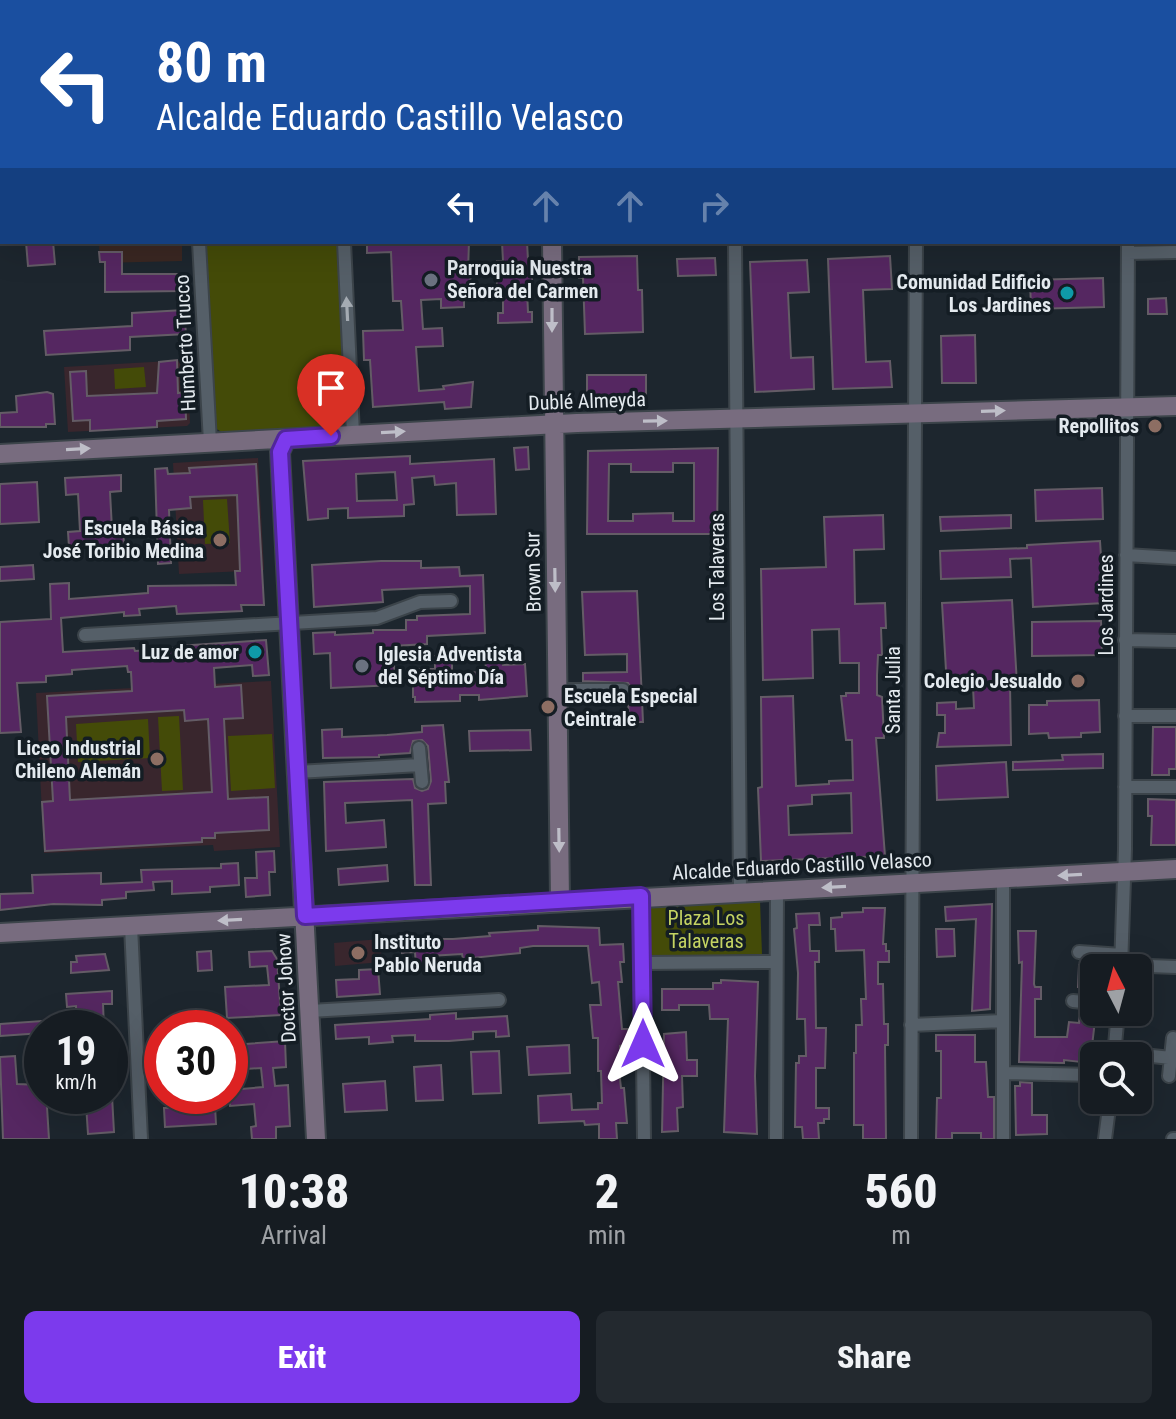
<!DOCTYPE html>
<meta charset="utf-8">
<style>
:root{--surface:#161c22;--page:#23292f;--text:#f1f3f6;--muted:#9ea1a5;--line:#353a40;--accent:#7c3aed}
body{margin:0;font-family:"Roboto Condensed",sans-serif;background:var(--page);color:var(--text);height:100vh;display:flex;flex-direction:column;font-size:30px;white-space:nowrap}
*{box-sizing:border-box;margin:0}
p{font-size:26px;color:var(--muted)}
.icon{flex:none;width:44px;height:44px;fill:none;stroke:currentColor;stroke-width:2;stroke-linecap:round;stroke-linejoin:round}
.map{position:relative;height:1139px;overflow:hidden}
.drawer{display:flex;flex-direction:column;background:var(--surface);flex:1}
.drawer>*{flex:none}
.top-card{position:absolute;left:0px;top:0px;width:1176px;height:244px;box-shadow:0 8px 32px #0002,0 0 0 2px var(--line);background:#1a4fa0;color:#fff;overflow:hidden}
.needle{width:52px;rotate:354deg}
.tools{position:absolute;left:1080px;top:954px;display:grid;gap:16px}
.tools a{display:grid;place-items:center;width:72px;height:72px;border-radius:12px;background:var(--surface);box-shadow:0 8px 32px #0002,0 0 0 2px var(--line);font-size:40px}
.speed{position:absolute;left:24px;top:1010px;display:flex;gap:16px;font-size:40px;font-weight:700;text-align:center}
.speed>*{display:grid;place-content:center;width:104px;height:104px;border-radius:50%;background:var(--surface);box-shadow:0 8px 32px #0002,0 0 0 2px var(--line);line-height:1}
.speed small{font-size:20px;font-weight:400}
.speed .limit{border:12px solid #d22;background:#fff;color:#111}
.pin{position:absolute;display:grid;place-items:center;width:68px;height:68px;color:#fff;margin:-82px -34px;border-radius:50% 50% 50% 0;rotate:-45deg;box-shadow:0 0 8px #0007}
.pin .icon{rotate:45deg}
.me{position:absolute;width:88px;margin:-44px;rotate:0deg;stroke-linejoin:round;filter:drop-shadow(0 0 6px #0008)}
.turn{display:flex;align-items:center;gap:28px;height:168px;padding:0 24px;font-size:36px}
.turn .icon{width:104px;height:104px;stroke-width:2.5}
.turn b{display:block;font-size:56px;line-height:68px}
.lanes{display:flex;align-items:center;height:76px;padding:0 24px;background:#0003;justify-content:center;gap:40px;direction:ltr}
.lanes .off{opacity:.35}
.eta{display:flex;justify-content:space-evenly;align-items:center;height:136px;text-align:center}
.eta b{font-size:48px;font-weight:800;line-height:56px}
.primary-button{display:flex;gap:16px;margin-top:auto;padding:16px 24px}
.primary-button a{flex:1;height:92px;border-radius:12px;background:var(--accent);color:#fff;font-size:32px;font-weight:800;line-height:92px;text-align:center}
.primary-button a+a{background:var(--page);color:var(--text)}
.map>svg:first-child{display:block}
.commercial{fill:#3a2722}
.education{fill:#39262d}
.green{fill:#444b08}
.building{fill:#552761;stroke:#645c66;stroke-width:2;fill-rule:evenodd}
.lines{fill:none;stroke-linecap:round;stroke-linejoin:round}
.street-casing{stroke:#3c444a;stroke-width:16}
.secondary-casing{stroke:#3c444a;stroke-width:22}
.primary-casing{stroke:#3c444a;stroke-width:24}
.street{stroke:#555f68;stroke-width:12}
.secondary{stroke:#786c7f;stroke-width:18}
.primary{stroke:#9b7996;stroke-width:20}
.oneway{fill:#a4abb2}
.oneway2{fill:#bebec8}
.route-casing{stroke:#51269a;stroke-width:20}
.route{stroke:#7c3aed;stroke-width:14}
.worship-dot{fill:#6b7280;stroke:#141d24;stroke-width:3}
.culture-dot{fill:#0f9aa8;stroke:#141d24;stroke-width:3}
.education-dot{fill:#8d6e63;stroke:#141d24;stroke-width:3}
.labels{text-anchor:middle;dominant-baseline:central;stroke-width:7;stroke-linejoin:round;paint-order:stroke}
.poi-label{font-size:20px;font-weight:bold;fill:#e4eaef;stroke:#141d24;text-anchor:end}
.street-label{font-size:20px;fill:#e4eaef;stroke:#141d24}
.park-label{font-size:20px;fill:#c4d362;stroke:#141d24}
</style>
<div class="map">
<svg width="1176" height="1139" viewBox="0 0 1176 1139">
<rect width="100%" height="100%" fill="#1d262e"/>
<path class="commercial" d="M99 242H182V261L100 263Z"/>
<path class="education" d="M187 360 190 423 187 426 68 432 64 367Z
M258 458 264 570 179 574 173 463Z
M271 681 280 847 214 851 213 845 44 853 36 693Z
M380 939 382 962 335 966 334 943Z"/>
<path class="green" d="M204 242H337L348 417 342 427 225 434 215 428Z
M144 367 146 387 115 389 114 369Z
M227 499 230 543 205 544 203 500Z
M179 716 183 790 162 791 158 717Z
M148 719 150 758 78 762 76 724Z
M272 734 275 788 231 791 228 736Z
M760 901 762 954 652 957 648 953 647 914 651 913 650 904Z"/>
<path class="building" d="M26 242H53L55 264 28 266Z
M367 242H469L468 271 471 277 468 287 464 289V307L441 308V299L421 300 423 329 442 328 443 346 416 347 419 391 444 389 443 386 473 382 471 407 445 409 444 402 373 407 370 360H364L363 331 403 330 401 301H393L391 252 367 253Z
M502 242H527L528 260H532V291H527L528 312H532V322L498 323V313H503V292H497V261H503Z
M99 252H122V274H183V291L105 292V262H100Z
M637 256 638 290H642L643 332 585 334 583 278H579V257Z
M890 256 892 289 863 290 866 362 890 361 892 387 833 389 828 259Z
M715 258 716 275 678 276 677 259Z
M807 260 809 292 788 293 791 358 813 357 814 389 755 392 750 262Z
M1103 278 1104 307 1031 309 1030 280Z
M1166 298 1167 314H1148V299Z
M184 310 186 334 130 337V350L46 355 44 331 132 326V313Z
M975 335 976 383H942L941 336Z
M177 360 178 393 185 392 186 419 157 421V427L90 431V420L73 421 70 372 86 371 87 396 157 393 159 362Z
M587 375H646V401H587Z
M47 392 53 394 55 424H46V427H0V413L17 412 16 396Z
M528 447 529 469 516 470 514 448Z
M718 448 717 534H587L588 451ZM673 463H694V521H673V513L633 514V521H608L609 464H631V472H673Z
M410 456V464L494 459 496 514 457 515 456 483 435 485 434 476 412 478 414 504 404 505V516L348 518V508L328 509V518L308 520 303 461ZM395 472 397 500 357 501 356 474Z
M256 464 264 605H241L242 611 177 614 176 606 139 609 140 615 124 616V612L61 618 63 652 134 648 135 651 178 648V646L266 640 269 675 253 676 252 665 214 668 215 687 241 685 243 718 224 719 228 799 268 797 269 830 215 833V838H202V842L45 851 42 802 53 801 47 696 132 691 131 672H128L127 666 72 670V674L46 676V682L17 683 21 732 0 733V622L51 619 50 584 69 583V599L148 593V586L236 585 235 571H240L237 495 190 497 191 508 169 510 171 563 158 564 155 469 167 468 168 474 190 473 189 468ZM184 710 185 721 208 719 212 792 70 800 66 717Z
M121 475V491L110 492 112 529H123L124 544 69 547 68 532 80 531 78 494 66 495 65 478Z
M37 482 39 522 0 524V484Z
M1102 488 1103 519 1036 521 1035 490Z
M883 515 884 549 854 550 855 604 885 603 886 628H881L882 655H878L877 675V695L882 697 884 738H876L885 856 761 861 758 788 762 787 761 697 793 696 796 786 829 784V781L853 780 852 740H846L841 696H846V693H859V663H840L839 629 812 630 813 678 763 680 761 569 826 567 824 517ZM851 793 852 833 789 835 788 806 812 804V795Z
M1011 515V528L941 531 940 517Z
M1100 541 1104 603 1033 607 1031 558 1010 559 1011 577 941 579 940 551 1027 548V545Z
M381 561H421V568L459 567 460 576 483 575 485 633 427 636V644L393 646 395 685 331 688 330 653 314 654 313 633 335 632V635L373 633V630H406V620H417V616L470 614V586L382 590 383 602 314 607 312 565Z
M33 565 34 579 0 581V567Z
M637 591 643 722H629L628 697 632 689 628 683 583 681V673L627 672V654L585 655 582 592Z
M1012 600 1017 684H1010L1011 745 937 747 939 733H945V715H937V703L956 702V709L974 708 973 686 947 687 942 603Z
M1101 621 1102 655 1032 656V622Z
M485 654H502L503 665 525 664 527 696 479 700V695H460V701L415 702V697H413V669H435V656H452V673L486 672Z
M1099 700 1100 732 1081 733V737L1049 738 1048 733 1029 734V705H1047V701Z
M443 725 449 782H445L446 803 428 804 431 885H415L412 800 345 803 346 823 384 820 386 847 326 851 324 782 413 779 415 788 422 791 428 789 431 781 428 746 422 740 413 741 410 753 379 755V757L323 758 322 730 342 729V737L387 735 422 732V726Z
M1153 727H1176V769H1169V775H1152Z
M530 730 531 750 470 751 469 731Z
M1103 754V768L1013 770V762L1063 760 1062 755Z
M1006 762 1008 797 937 800 936 766Z
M1148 799 1176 800V845H1151L1152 816H1148Z
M274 851 275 872H269L270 895 246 897 245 878H257L256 852Z
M238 863 239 885 210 887V892L172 894V881L153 882 154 890 126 892V898L102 900V905L53 904 0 910V894L33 893 32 875 101 873V884L142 882 141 870 221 868V864Z
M387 865 388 881 339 885 338 869Z
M992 904 990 1009 972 1011 976 919 946 921 945 907Z
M863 908H885L883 944H886V951H889V962H878V984H883L884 1024H888V1045H885L886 1139H863V1125H854V1053H856V1025H862L861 999H866L864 950 836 951 835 929H831V918L842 917V913L863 912Z
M819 913 820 925H809L810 951H819V962H815L816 1028H826L825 1068H816V1108H829V1119H824V1123H818L819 1139H803L802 1127H795L796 1063H799V1056H806L805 1019H797L798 973 794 929 797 928 796 914Z
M538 926 599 928 600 945 623 944 624 962H620L622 982H618L622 1029H628L629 1045 620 1046V1079L621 1088H624L627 1123H616L617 1139H599V1124L585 1125 584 1121 539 1123 538 1096 571 1094 572 1110 598 1109V1103H602L601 1071H598V1038H593L590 1005H601L599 982 592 983 588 946H533L520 948V953L463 959 462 954 429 956 430 964 416 966 415 952 402 953 401 934 413 933V936H428V939H453L490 936 489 933 538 930Z
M936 929H954L955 956 937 957Z
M1018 931H1036L1034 984 1035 987H1041V999H1035V1037H1067L1069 1022 1079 1023 1080 1011 1096 1012 1090 1063 1064 1060V1063L1019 1062 1022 962 1019 963Z
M211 951 212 970 198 971 197 952Z
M272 951 277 959 281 1015 227 1018 225 987 269 985 267 966 250 967 249 952Z
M105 954 109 970 71 973V962H77L76 956Z
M1079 965 1094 966V994L1084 993V987H1078Z
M378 969 380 994 337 997 336 980 359 979V970Z
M721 980 758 982 755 1076 757 1134 724 1132 728 1019H710L709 1005H679V1010H662V989H713V983H721Z
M112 991V1004H103L104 1028H77L76 1006 67 1007 66 994Z
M456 1013V1019L507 1016 509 1036 496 1037V1031L473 1032V1039L449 1041H415V1035L392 1036 393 1042 369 1044V1037L336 1039 335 1025 430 1019V1015Z
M42 1021V1033L0 1036V1024Z
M686 1032 687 1060H697V1076H682L683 1107 677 1108 678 1131 662 1132 664 1034Z
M936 1035H975V1062H986L988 1097H994V1139H981V1133H952V1139H936L937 1098H941V1051H936Z
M285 1041 286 1067 273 1068 275 1086 288 1085 290 1126 276 1127V1139H252L251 1127 256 1126 254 1104 230 1106 229 1096 230 1090 263 1087 261 1068 232 1070 231 1045Z
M569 1045 570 1073 529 1075 527 1047Z
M499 1051 501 1093 473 1094 471 1052Z
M15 1056 17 1084 42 1085V1096H112L114 1132 88 1134 86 1104 47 1107 49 1139H3L0 1057Z
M441 1065 443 1100 416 1101 414 1067Z
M385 1081 387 1110 345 1112 343 1084Z
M1020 1082 1032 1083V1115H1047V1134L1016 1135 1015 1086H1020Z
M215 1106 216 1124 165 1127 164 1108Z"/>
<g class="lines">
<g class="street-casing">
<path id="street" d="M58 0V2
M178 0V2
M328 0V2
M918 2V0
M1129 2V0
M1174 183H1176
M199 242 210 442
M344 242 353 434
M735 242 740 891
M1128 253 1176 252
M1126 555 1176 558
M85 635 377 618 420 602 451 601
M1125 640 1176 641
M557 690H623
M1125 716H1176
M419 748 422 782
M297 772 420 765
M1125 787H1176
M641 896 644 1139
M131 926 141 1139
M1079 952 1122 955
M643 963 776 962
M1122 965 1176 967
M1121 968 1125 849 1128 242
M1073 1001 1094 1003
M310 1011 499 1000
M911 1025 1003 1021
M1114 1052 1171 1058
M1114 1056 1118 1012
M1003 1073 1094 1075
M1169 1076 1173 1038
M776 1139 777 889
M911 1139 916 242
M1003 1139V878
M1105 1139 1110 1100
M1173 1139H1176"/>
</g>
<g class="secondary-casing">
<path id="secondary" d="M547 0V2
M552 242 560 901
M286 439 280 452 316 1139
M0 454 577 423 1176 406
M0 933 1176 869"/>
</g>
<g class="primary-casing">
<path id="primary" d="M1174 80H1176
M1174 99 1176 98
M0 136H2
M0 155H2"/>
</g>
<use href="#street" class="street"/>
<use href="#secondary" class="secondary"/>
<use href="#primary" class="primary"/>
</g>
<defs><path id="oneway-solid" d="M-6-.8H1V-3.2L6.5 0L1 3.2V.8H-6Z" transform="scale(2)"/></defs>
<use class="oneway" href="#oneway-solid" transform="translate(347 309) rotate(-93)"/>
<g class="oneway2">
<use href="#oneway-solid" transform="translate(552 320) rotate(90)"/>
<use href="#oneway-solid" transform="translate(993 411) rotate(-2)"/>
<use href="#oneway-solid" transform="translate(655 421) rotate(-1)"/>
<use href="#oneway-solid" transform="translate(393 432) rotate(-3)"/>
<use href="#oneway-solid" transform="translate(78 449) rotate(-3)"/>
<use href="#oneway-solid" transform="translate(555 580) rotate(89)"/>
<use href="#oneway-solid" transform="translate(559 840) rotate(89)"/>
<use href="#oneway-solid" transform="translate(1070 875) rotate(177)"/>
<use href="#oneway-solid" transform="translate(834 887) rotate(177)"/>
<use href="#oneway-solid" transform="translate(230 920) rotate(177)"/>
</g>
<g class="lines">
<g class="route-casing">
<path id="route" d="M331 436 286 439 280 452 305 916 641 896 643 1044"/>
</g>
<use href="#route" class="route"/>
</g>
<g class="worship-dot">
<circle cx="431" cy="280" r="8"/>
<circle cx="362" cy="666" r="8"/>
</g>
<g class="culture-dot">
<circle cx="1067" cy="293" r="8"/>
<circle cx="255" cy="652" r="8"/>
</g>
<g class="education-dot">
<circle cx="1155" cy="426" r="8"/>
<circle cx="220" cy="540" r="8"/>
<circle cx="1078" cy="681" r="8"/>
<circle cx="548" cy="707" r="8"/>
<circle cx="157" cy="759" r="8"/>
<circle cx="358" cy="953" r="8"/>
</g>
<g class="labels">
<g class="poi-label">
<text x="447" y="268" text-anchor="start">Parroquia Nuestra<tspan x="447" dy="23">Señora del Carmen</tspan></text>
<text x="1051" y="282">Comunidad Edificio<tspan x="1051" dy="23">Los Jardines</tspan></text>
<text x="1139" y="426">Repollitos</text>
<text x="204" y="528">Escuela Básica<tspan x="204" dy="23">José Toribio Medina</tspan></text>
<text x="239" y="652">Luz de amor</text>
<text x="378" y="654" text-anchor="start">Iglesia Adventista<tspan x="378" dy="23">del Séptimo Día</tspan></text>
<text x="1062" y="681">Colegio Jesualdo</text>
<text x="564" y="696" text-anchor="start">Escuela Especial<tspan x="564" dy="23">Ceintrale</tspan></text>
<text x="141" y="748">Liceo Industrial<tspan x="141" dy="23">Chileno Alemán</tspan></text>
<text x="374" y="942" text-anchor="start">Instituto<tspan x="374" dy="23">Pablo Neruda</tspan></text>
</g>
<g class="street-label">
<text transform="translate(185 343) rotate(-93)">Humberto Trucco</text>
<text transform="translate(587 401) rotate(-2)">Dublé Almeyda</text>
<text transform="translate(717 567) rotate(-90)">Los Talaveras</text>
<text transform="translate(533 572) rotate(-91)">Brown Sur</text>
<text transform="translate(1106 605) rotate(-90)">Los Jardines</text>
<text transform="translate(893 690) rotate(-90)">Santa Julia</text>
<text transform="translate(802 866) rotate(-3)">Alcalde Eduardo Castillo Velasco</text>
<text transform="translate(286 988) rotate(-93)">Doctor Johow</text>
</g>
<g class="park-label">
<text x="706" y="918">Plaza Los<tspan x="706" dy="23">Talaveras</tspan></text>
</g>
</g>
</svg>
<div class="tools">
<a><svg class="needle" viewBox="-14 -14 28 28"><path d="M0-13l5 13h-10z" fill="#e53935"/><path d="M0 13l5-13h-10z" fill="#9ea1a5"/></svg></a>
<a><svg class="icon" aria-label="search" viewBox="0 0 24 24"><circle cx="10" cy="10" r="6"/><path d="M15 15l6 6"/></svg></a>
</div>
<div class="speed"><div>19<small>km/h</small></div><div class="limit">30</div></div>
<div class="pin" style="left:331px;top:436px;background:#d93025"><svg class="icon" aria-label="arrive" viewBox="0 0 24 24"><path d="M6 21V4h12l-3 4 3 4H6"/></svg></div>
<svg class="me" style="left:643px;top:1044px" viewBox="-20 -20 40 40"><path d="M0-17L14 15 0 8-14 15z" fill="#7c3aed" stroke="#fff" stroke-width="4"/></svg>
<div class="top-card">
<div class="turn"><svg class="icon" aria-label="left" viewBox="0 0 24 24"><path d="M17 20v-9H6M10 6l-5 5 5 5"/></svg><div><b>80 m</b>Alcalde Eduardo Castillo Velasco</div></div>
<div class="lanes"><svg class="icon" aria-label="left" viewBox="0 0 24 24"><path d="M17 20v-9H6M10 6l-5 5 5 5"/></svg><svg class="icon off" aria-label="ahead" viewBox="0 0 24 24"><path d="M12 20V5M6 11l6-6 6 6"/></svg><svg class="icon off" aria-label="ahead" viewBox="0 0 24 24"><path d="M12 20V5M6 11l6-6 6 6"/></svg><svg class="icon off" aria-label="right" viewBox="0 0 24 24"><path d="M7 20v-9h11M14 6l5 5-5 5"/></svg></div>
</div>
</div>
<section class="drawer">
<div class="eta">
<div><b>10:38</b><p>Arrival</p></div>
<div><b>2</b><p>min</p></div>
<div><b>560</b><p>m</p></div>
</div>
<div class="primary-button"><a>Exit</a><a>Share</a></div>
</section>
